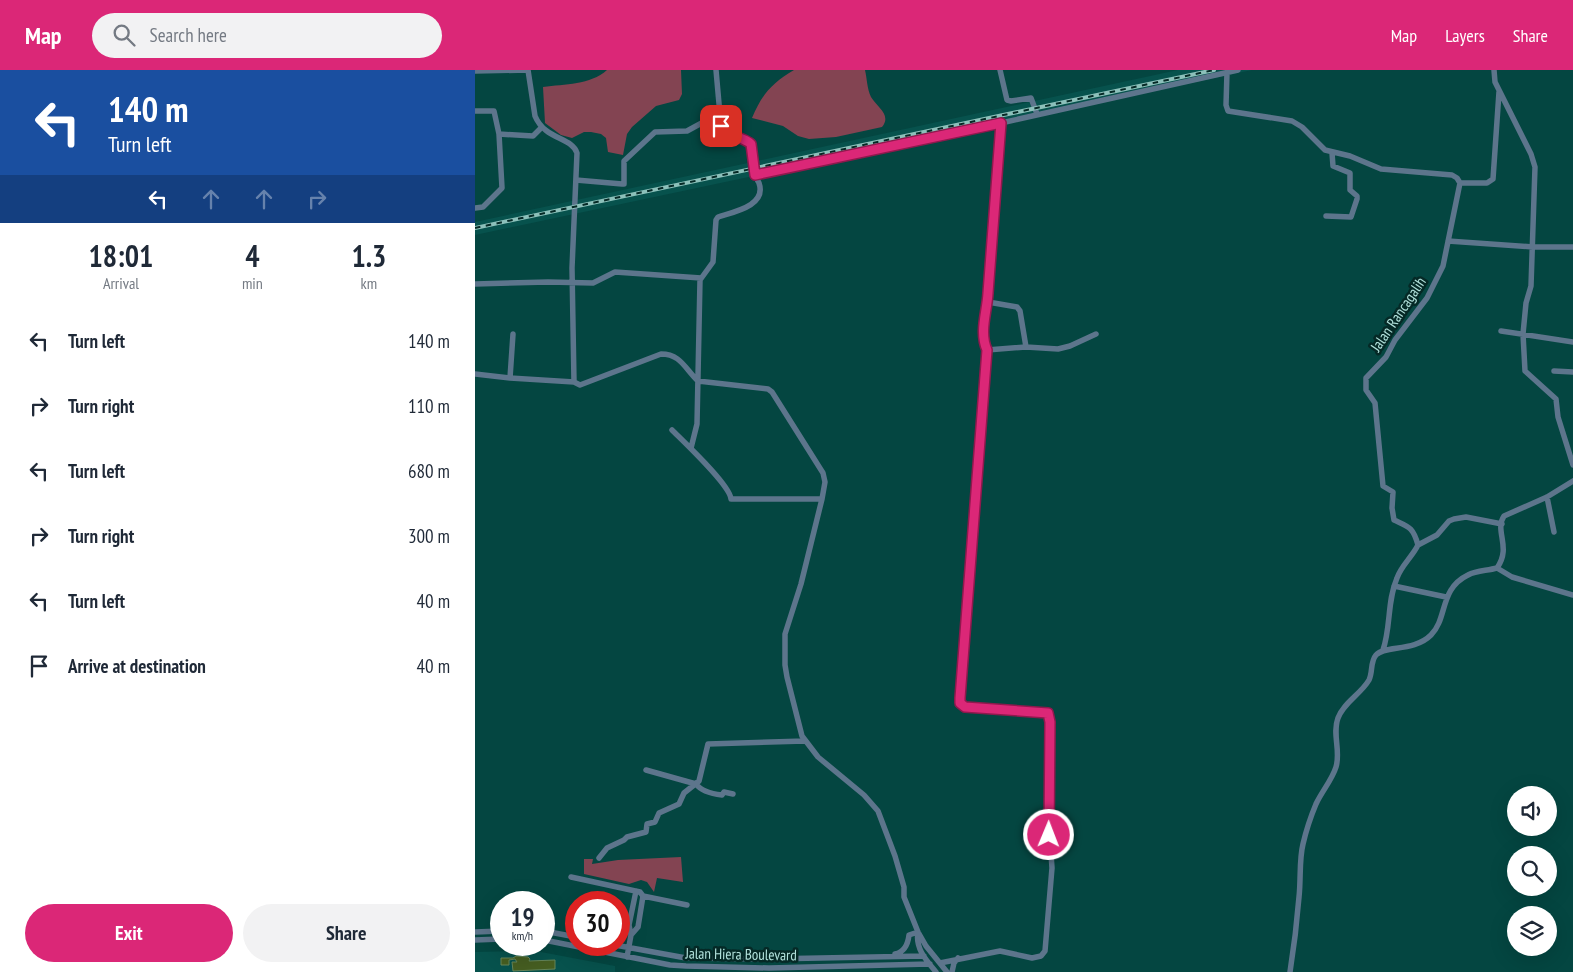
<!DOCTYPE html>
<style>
:root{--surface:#fff;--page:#f2f2f3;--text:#1f2937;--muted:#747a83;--accent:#db2777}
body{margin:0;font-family:"PT Sans Narrow",sans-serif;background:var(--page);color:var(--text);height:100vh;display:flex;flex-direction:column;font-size:19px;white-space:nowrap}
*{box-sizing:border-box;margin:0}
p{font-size:16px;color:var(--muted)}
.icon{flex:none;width:28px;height:28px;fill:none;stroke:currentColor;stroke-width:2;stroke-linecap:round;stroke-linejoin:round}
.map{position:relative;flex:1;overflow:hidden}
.details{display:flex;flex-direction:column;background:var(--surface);width:475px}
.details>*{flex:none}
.banner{background:#1a4fa0;color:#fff;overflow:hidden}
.tools{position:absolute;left:1032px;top:716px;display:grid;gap:10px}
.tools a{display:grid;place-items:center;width:50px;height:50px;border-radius:50%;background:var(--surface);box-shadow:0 5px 20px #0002;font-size:25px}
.speed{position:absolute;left:15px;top:821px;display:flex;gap:10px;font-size:25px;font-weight:700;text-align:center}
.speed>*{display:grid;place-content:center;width:65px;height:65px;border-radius:50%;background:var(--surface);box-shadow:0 5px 20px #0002;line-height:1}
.speed small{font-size:12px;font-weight:400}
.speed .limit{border:8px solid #d22;background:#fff;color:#111}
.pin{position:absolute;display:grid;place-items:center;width:42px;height:42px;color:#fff;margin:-21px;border-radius:10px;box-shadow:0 2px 8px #0006}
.me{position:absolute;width:55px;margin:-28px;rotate:1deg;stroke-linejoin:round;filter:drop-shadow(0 0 4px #0008)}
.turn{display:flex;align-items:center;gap:18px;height:105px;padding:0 25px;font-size:22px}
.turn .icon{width:65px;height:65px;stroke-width:2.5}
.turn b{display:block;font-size:35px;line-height:42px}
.lanes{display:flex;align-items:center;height:48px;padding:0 25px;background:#0003;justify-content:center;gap:25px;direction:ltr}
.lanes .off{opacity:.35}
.eta{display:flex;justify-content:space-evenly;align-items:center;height:85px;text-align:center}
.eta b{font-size:30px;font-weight:700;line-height:35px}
.button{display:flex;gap:10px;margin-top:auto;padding:10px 25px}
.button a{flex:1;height:58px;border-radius:30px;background:var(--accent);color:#fff;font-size:20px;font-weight:700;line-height:58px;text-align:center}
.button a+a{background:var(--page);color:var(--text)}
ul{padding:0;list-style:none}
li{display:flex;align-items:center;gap:15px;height:65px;padding:0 25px}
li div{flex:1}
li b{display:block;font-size:19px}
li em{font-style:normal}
header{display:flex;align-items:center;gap:30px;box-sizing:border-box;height:70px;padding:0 25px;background:var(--accent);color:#fff}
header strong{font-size:24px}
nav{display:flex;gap:28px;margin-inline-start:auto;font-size:18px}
.search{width:350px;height:45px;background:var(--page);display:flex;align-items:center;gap:12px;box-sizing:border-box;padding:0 18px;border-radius:28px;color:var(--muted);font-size:19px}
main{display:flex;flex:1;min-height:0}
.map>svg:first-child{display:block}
.built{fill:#07524d}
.green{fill:#834452}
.water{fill:#465e21;stroke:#668559}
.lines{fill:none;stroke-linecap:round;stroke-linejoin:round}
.street{stroke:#5d758c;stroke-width:5.5}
.rail-casing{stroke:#8cc0ba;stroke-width:4}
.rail{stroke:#052926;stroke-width:2;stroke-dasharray:5.5;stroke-linecap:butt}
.route-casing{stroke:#8e194d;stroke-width:12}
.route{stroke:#db2777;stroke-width:9}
.labels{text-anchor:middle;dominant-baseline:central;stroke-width:5;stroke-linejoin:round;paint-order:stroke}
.street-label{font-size:15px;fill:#b1e1db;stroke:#052926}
</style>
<header>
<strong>Map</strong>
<div class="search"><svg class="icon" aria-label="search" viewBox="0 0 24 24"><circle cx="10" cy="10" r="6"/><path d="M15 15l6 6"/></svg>Search here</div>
<nav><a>Map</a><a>Layers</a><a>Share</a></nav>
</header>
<main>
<section class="details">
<div class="banner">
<div class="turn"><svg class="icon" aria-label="left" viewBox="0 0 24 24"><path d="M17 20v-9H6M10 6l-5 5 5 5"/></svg><div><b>140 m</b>Turn left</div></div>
<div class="lanes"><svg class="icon" aria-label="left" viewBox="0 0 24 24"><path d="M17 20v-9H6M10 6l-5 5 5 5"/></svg><svg class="icon off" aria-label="ahead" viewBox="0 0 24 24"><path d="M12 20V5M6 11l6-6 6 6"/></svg><svg class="icon off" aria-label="ahead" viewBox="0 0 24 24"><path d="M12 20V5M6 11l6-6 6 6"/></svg><svg class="icon off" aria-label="right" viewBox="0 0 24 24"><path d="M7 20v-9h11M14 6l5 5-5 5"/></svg></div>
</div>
<div class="eta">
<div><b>18:01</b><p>Arrival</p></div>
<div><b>4</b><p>min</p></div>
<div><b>1.3</b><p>km</p></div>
</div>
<ul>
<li><svg class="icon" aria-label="left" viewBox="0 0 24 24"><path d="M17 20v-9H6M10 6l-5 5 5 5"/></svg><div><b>Turn left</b></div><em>140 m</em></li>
<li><svg class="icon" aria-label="right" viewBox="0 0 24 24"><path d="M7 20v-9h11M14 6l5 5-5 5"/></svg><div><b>Turn right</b></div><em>110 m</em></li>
<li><svg class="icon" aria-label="left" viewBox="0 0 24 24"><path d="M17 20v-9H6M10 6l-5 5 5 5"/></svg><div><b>Turn left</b></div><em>680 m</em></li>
<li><svg class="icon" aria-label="right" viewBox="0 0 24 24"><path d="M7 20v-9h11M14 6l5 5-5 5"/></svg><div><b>Turn right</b></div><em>300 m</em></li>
<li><svg class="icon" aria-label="left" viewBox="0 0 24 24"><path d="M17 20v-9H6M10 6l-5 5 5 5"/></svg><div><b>Turn left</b></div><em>40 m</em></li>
<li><svg class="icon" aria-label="arrive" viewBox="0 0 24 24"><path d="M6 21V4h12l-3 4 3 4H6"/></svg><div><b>Arrive at destination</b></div><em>40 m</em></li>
</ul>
<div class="button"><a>Exit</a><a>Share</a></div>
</section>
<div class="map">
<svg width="1098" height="902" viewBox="0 0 1098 902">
<rect width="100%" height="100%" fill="#044641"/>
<path class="built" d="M703 0H777L0 165V152Z
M45 881 66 882 140 896V902H0V882Z"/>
<path class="green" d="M132 0H206L207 24 204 30 181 36 157 57 152 64 148 85 133 82 131 68 126 64 116 62H109L97 68 86 65 70 53 68 17C90 14 115 15 132 0Z
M319 0H390C392 8 392 19 396 27 402 37 417 45 407 57L361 67 334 69 323 66 308 56 277 48C287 24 297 13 319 0Z
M206 787 208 812 182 808 179 822 172 812 166 810 154 814 109 804V789H118L117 794 143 790Z"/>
<path class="water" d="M41 886 53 887 55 889 54 891 80 890V899L38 901 37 892H42L40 889 34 890V895H26V888H38Z"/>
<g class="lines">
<path class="street" d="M53 0 60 46C70 70 97 67 102 83L97 198 99 312 105 315 186 284C206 284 210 299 223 311L293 319 297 322 348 403 350 412 347 429 326 514 310 564V595L312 607 327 666 343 687 389 725 403 741 420 786 429 817V827L443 862 451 876 472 902
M525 0 532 30 536 31 556 28 562 44
M1019 0 1020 12 1056 84 1060 97 1056 216 1051 233 1048 264 1050 301 1081 329 1083 347 1098 395
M0 1 53 0
M752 2 751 35 753 41 817 51 827 57 850 80 875 86 906 99 977 105 982 108 985 113 968 196 952 228 920 270 911 287 891 308V320L900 333 908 416 918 422 917 438 919 450C934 457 938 457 943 475 937 487 926 496 922 508 912 531 916 557 908 580
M0 41H19L24 64 58 66 67 57
M280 105 526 53 763 0
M101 110 147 114H149V91L180 62 212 61 245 43
M985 113H1012L1018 109 1024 22
M0 138 8 137 27 118 24 64
M851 146 876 147 882 129V126L875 120V103L858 96 857 83
M973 171 1058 177H1098
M0 214 73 212 118 213 140 202 226 208
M513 232 542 237 545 241 551 277
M1026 261 1098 272
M512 280 551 277 583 279 595 276 621 264
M1079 301 1098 302
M0 304 35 308 99 312
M35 308 38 264
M197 360C209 372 255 415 256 429H347
M216 378 222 354 225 210 238 192 241 150 243 147C258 142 292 136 284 113 283 111 281 109 281 106 277 97 277 85 276 74 267 66 252 67 246 56L241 0
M1072 427 1079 462
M943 475 962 465 974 451 979 449 991 447 1027 454
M1022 498 1037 507 1098 525
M919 516 971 527
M171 700 221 714C226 721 238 724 247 725L249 722 258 724
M124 788 132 778 149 770 152 767 171 762 172 754 180 752 184 743 204 734 209 723 224 711 233 674 330 671
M96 807 165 822 168 826 212 835
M69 861 101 867
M0 862 26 861
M443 862C440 878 451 890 461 902
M156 865 154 855 161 821
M0 870 26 869
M69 870 195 895 211 896 294 898 455 894
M140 875 211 888 293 889 449 886
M420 884C430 882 433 874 434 865L443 862
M152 887 156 865 163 857 168 826
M465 893 525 881 557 888 566 886 570 881 577 798 574 756 575 651 573 643 490 637 485 633V628L512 280C504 262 512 242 513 223 517 166 522 110 526 53
M477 902 479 893 483 888
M815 902C819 877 822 852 824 827 826 809 824 790 828 774 831 761 836 746 841 734 847 721 857 710 861 697 866 681 857 664 863 648 869 632 886 624 894 610 898 602 895 592 901 585 910 575 939 582 956 565 973 548 964 519 993 505 1002 500 1012 501 1022 498 1037 477 1019 461 1029 446L1072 427 1098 411"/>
<g class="rail-casing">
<path id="rail" d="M0 158 739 0"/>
</g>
<use href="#rail" class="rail"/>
</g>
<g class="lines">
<g class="route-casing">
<path id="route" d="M246 56C252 67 267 66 276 74L280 105 526 53C522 110 517 166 513 223 512 242 504 262 512 280L485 628V633L490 637 573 643 575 652 574 765"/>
</g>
<use href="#route" class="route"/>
</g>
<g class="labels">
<g class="street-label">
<text transform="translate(923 244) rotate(-56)">Jalan Rancagalih</text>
<text transform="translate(266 884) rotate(1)">Jalan Hiera Boulevard</text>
</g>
</g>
</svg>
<div class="tools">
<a><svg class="icon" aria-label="sound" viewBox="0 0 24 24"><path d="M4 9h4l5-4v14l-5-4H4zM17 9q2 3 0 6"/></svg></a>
<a><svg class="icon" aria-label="search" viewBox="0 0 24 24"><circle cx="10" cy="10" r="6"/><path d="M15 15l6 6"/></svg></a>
<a><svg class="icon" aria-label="layers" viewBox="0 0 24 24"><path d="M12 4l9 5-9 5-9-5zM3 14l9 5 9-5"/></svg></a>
</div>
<div class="speed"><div>19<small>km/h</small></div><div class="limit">30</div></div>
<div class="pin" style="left:246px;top:56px;background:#d93025"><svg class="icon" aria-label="arrive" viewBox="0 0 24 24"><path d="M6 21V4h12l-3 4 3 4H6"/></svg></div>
<svg class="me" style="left:574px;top:765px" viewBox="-20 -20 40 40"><circle r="17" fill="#db2777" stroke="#fff" stroke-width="3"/><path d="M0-11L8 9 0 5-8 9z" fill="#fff"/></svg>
</div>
</main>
